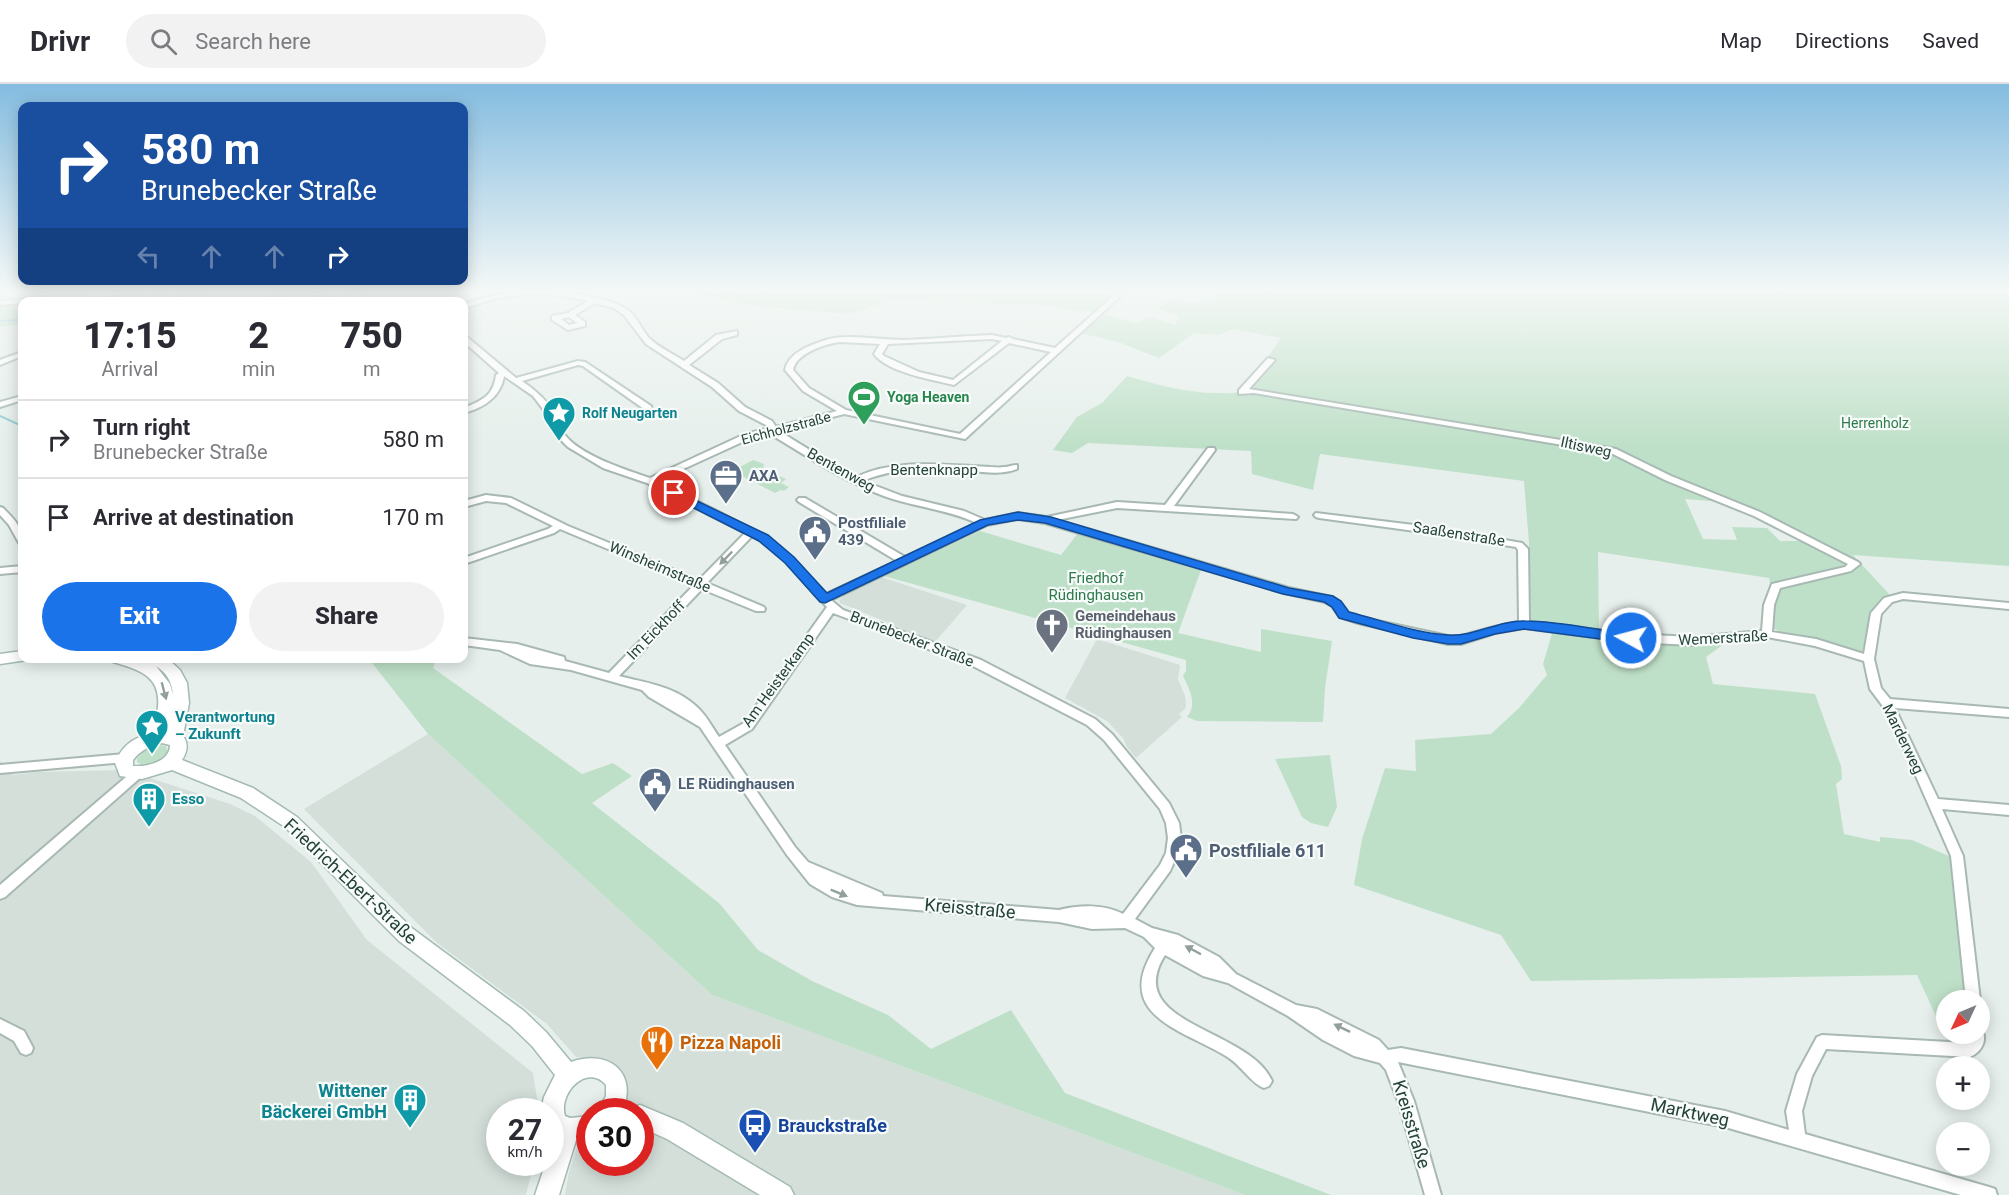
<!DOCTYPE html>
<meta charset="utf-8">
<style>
:root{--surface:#fff;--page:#f2f2f3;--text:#2b2b33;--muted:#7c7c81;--line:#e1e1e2;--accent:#1a73e8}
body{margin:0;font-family:Roboto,sans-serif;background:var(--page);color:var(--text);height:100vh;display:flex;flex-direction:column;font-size:22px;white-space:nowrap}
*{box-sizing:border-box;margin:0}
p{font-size:20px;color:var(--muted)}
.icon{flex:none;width:33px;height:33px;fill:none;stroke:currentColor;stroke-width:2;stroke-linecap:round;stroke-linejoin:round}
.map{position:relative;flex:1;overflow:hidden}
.details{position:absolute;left:18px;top:213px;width:450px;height:366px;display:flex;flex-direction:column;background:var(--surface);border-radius:12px;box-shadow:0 3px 15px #0003}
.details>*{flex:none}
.hud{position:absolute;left:18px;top:18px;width:450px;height:183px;border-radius:12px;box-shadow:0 3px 15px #0003;background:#1a4fa0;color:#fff;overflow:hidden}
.needle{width:39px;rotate:226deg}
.controls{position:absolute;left:1936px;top:906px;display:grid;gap:12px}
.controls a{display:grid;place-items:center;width:54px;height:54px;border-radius:50%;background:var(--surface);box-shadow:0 3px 15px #0003;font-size:30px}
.speed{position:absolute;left:486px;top:1014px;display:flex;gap:12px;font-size:30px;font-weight:700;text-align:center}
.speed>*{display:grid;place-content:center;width:78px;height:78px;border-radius:50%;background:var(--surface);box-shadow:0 3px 15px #0003;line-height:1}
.speed small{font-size:15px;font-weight:400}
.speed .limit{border:9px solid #d22;background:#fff;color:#111}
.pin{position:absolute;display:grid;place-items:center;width:51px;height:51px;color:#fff;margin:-26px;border:3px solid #fff;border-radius:50%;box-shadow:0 2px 6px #0007}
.me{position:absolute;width:66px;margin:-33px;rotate:277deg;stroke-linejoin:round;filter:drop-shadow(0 0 4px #0008)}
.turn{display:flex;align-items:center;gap:21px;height:126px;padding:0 24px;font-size:27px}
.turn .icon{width:78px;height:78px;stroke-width:2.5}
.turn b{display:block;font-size:42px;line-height:51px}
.lanes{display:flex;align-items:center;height:57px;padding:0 24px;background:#0003;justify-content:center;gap:30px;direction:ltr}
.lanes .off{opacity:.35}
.eta{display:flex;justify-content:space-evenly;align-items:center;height:102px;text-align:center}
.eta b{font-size:36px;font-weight:800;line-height:42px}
.primary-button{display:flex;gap:12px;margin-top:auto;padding:12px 24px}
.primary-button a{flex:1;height:69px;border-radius:36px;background:var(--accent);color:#fff;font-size:24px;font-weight:800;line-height:69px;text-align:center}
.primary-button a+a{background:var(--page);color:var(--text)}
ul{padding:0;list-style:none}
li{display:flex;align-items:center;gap:18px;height:78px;padding:0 24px;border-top:2px solid var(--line)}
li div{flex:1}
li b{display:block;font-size:22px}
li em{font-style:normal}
header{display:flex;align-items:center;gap:36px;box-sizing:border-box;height:84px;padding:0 30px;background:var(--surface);border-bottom:2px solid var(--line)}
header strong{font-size:28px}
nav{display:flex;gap:33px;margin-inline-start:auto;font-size:21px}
.search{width:420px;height:54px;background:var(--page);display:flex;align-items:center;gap:15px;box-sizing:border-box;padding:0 21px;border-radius:33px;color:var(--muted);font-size:22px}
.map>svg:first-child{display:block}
.built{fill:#d4dfda}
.green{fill:#bfe0c8;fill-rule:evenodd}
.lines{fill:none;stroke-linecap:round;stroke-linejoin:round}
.stream{stroke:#8ec9d4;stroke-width:2}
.street-casing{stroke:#a8b8b2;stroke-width:4}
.secondary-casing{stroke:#a4bbb3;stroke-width:3}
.street{fill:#fff;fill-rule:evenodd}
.secondary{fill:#fff;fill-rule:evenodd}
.oneway{fill:#92a09c}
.route{fill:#1a73e8;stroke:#114b97;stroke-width:1.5}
.labels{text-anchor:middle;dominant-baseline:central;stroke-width:4.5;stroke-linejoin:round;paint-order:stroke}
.far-leisure-label{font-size:14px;font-weight:bold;fill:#27864d;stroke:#f7fbf9;text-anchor:start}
.far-culture-label{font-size:14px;font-weight:bold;fill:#0d838f;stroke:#f7fbf9;text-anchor:start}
.far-park-label{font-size:14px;fill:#2d7a4b;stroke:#f7fbf9}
.far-street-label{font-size:14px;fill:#24423a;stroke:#f7fbf9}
.street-label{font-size:15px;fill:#24423a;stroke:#f7fbf9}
.service-label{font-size:15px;font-weight:bold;fill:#4e5e75;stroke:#f7fbf9;text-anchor:start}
.park-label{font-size:15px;fill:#2d7a4b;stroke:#f7fbf9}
.worship-label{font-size:15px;font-weight:bold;fill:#5b616d;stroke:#f7fbf9;text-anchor:start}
.culture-label{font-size:15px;font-weight:bold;fill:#0d838f;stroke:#f7fbf9;text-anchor:start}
.near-service-label{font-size:18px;font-weight:bold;fill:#4e5e75;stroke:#f7fbf9;text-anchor:start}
.near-street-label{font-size:18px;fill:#24423a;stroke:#f7fbf9}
.near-food-label{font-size:18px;font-weight:bold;fill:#c56008;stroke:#f7fbf9;text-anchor:start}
.near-culture-label{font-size:18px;font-weight:bold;fill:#0d838f;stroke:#f7fbf9;text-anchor:end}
.near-transit-label{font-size:18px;font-weight:bold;fill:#164399;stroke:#f7fbf9;text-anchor:start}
</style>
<header>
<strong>Drivr</strong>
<div class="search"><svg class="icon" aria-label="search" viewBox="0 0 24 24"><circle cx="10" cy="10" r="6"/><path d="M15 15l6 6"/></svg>Search here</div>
<nav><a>Map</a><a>Directions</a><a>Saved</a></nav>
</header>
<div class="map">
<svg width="2009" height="1111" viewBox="0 0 2009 1111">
<rect width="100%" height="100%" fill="#e6efeb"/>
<path class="built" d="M881 493 967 521 935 558 840 519 839 516 845 511Z
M1097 555 1180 581 1178 595 1185 612 1186 621 1185 625 1179 630 1182 633 1136 674 1127 663 1123 654 1107 637 1065 614Z
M428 650 712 911 1245 1111H565L569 1088 578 1060 589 1050 590 1078H640V1028L617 1027 627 1009 625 996 616 982 597 975 576 973 547 940 437 859 304 725Z
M0 677 13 691 37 688 125 686 230 720 255 732 311 778 367 856 533 989 539 1027 500 1028V1078L534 1079 526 1111H0Z"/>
<path class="green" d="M685 207H1092L1113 212 1095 227H1076L1057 222 895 216 848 230 746 221Z
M1219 207H2009V482L1853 471 1889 510C1867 526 1869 545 1865 570L1814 555 1782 549 1773 544 1775 522 1769 494 1598 468 1599 548 1528 539 1529 459 1524 397 1320 370 1313 406 1252 390 1251 367 1088 359 1072 369 1053 366 1077 333 1102 319 1127 292C1159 301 1189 310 1223 309 1227 309 1233 310 1237 308 1247 305 1275 265 1280 254L1233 245 1219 251 1194 249 1159 274 1118 258 1079 249 1101 230 1136 239 1148 233 1175 241 1179 232 1157 225 1170 215C1190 219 1204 223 1219 207ZM1685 415 1735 419 1812 457H1780L1767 444 1732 443 1737 456 1703 455Z
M22 220V240L0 243V221Z
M753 376 764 380 763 385 786 395 781 399 789 403 784 407 781 406 775 409 738 390 740 388 736 385Z
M980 447 1061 471 1078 449 1201 486 1178 549 1261 568V545L1332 557 1325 604 1323 638 1197 637 1187 633C1198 620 1189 604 1183 592L1186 587V576L884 492Z
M1553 546 1632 556 1731 555 1706 573 1713 600 1815 610 1841 682 1842 695 1836 700 1844 750 1880 758V753L1912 756 1951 773 1957 806 1968 916H1947V950H1972L1967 960 1948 958 1917 891 1531 897 1501 851 1354 801 1362 755 1385 684 1416 687 1415 656 1491 650 1519 624 1547 591 1543 580Z
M369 575H436L433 584 582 690 613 679 632 692 592 719 719 819 758 866 812 897 888 931 931 965 1011 926 1065 1009 1331 1111H1245L712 911 428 650Z
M161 661 166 662 168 668 156 679 144 682 137 678V675L143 667Z
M1330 671 1337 723 1328 743 1311 739 1302 733 1275 675Z"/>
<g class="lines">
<path class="stream" d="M724 207 745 212
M172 215 203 207
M0 237 22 236
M0 332 22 342"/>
<g class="street-casing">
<path id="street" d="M117 207H139L136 209 41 218H22V219L0 221V217Z
M159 207H165L163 218H156Z
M358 207H366L351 215 367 218 304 216 237 218 240 216 304 212 343 215Z
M529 207C557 207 606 210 629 227 638 234 641 245 649 254 658 263 673 270 684 277L716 251 737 247V251L722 255 689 281 718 299 745 323 772 337 776 343 837 327 803 307 785 286C788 268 813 260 829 255 849 250 882 256 903 256 933 255 962 252 992 251L1006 254 1009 253 1013 255 1055 264 1119 207H1126L965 355 844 330 779 347 821 373 856 393C898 374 945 381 990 383 994 383 999 384 1004 383 1009 383 1012 381 1017 381V385C1002 391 986 388 970 387 935 385 896 382 863 397L902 412 964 427 985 436 1018 429 1047 433 1117 418 1165 421 1208 364H1214L1215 366 1174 422 1293 430 1298 433 1296 435 1117 424 1057 436 1289 504 1332 513 1340 518 1348 529 1364 534 1448 552H1461L1494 543 1519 538 1518 466 1516 463 1430 449 1319 434 1316 433 1314 431 1316 429 1430 443 1522 459 1528 465 1529 538 1631 550 1693 553 1762 547 1764 521 1772 500 1845 483 1848 480 1754 432 1665 396 1611 369 1254 309 1239 310V306L1268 274 1275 276 1249 305 1616 365 1671 392 1760 428 1858 478 1860 480 1851 487 1780 504 1774 521 1772 548 1816 555 1864 570 1871 529 1884 514 1903 509 2009 519V525L1903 515 1892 518 1881 530 1874 575 1881 604 1890 615 2009 625V633L1895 624 1938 715 2009 721V731L1942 725 1963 772 1980 916H1966L1951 772 1905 667 1882 621 1870 605 1864 577 1815 562 1767 553H1751L1693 561 1631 558 1524 544 1495 549 1461 560H1448L1358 539 1340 533 1332 522 1325 518 1284 509 1045 439 1018 435 987 441 831 516 843 526 981 576 1095 635 1112 650 1169 719 1179 739 1181 754 1178 769 1170 787 1135 835 1152 844 1178 851 1219 873 1236 890 1296 921 1317 925 1379 956 1388 966 1401 964 1725 1027 1789 1046 1786 1027 1797 990 1817 953 1822 951 1967 959 1970 956V950H1980V944C1989 954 1982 968 1970 973L1826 965 1812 992 1802 1027 1805 1050 1989 1103 1995 1105 1997 1111H1961L1725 1043 1398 978 1414 1017 1441 1111H1425L1398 1017 1386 986 1380 979 1354 972 1323 956 1288 932 1228 899 1203 892 1165 871C1121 941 1249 944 1272 997L1269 1002 1264 1004C1252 1000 1240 980 1226 972 1181 945 1112 931 1155 864L1144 853 1125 844 1092 845 1059 838 857 821 832 813 810 800 787 771 700 643 649 613 642 606 571 586 530 580 500 566 464 561V554L517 560 564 573 565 577 609 589 694 501 560 445 554 449 464 480V474L548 445 553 442 506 419 486 417 464 423V417L486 411 511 414 568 442 699 496 745 449 647 399 603 384 568 363 556 351 546 329 533 312 504 292C501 313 483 324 464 329V324C482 316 493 313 496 291L499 289 464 258V253H467L516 294 578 277 585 278 651 322 653 328 649 330H646L644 325 583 282 578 281 522 297C535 306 546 315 554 329 558 336 559 344 564 350 579 371 626 386 650 394L745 350 769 344 766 341 739 327 712 303 646 260 624 231 614 224 595 219 575 231 585 238V242L568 246 552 236V232L568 229 588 217C558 209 526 208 495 215 484 217 474 222 464 224V220C485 213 506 208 529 207ZM569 233 577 239 569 241 561 235ZM992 255 1002 257 953 296 919 288 884 272 882 270 888 260ZM840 258 880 260 874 270C887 288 933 296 954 301L1009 259 1051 268 960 350 846 326 809 304 793 286C796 269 825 260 840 258ZM772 349 775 353C810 374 845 398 884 412 914 423 947 425 977 439L905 473 805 414H799L797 416 799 418 897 477 826 510 792 474 766 452 657 397 751 354ZM752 452C782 467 804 499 827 523L744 639 719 653C712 643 706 631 697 623 675 602 646 599 619 592L702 505 756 527H764L765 525 764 523 707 499ZM833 529 973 582 1087 641 1104 656 1160 725 1166 739 1168 754 1166 769 1160 781 1123 830C1104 820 1079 821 1059 826L883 812 882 809 808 778 795 763 725 661 752 645Z
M22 268V272L0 281V276Z
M22 312V316L0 323V318Z
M0 423 3 424C15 436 22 442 22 460L19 459 9 441 0 431Z
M22 482V488L0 490V484Z
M125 670 129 671 131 674 129 677 125 678 0 689V681Z
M137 685 141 687 143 690 141 693 5 813 0 815V801L133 687Z
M0 935 24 947 33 964 31 969 26 971 21 969 14 957 0 949Z"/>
</g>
<g class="secondary-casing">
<path id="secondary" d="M22 567V574L27 576 0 580V570Z
M111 574H142L150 578 148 574H167L180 586 187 599 189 619 183 652C189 660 187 668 182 676L253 704 297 733 413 845 524 927 546 948 571 978C608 965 639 988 622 1028H598L606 1012V1001C587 979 558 1009 565 1032L570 1034 590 1032V1054L576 1056 559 1111H535L546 1078H550V1064L555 1050 550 1048V1028L541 1027 544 1013 555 991 532 962 510 941 399 857 285 743 241 714 172 686 142 695 120 692 115 679C120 667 127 658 140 653 142 652 146 652 148 650 154 646 156 635 157 629 164 593 141 586 113 578ZM156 582C167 589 172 598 173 611L170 600ZM162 659 170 661C170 678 147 683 133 682V676C140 667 150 661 162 659Z
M640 1021 683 1039 790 1103 794 1111H760L667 1055 640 1043V1028H631L632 1024Z"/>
</g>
<use href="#street" class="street"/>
<use href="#secondary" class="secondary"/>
</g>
<defs><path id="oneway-solid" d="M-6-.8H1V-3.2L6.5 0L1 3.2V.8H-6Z" transform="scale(1.5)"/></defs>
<g class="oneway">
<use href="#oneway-solid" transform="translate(726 474) rotate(134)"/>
<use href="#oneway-solid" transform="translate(164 607) rotate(75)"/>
<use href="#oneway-solid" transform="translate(839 809) rotate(22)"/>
<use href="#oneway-solid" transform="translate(1193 866) rotate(-152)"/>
<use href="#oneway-solid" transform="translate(1342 944) rotate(-154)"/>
</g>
<linearGradient id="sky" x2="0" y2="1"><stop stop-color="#84bce0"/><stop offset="0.57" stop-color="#f4f8f6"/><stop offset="1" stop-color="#f4f8f6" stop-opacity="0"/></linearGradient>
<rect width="2009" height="362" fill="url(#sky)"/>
<path class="route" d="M674 406 768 451 794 473 827 509 980 436 1018 428 1051 433 1289 504 1333 512 1341 517 1349 528C1381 536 1415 549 1448 551 1474 553 1499 536 1525 537 1559 537 1597 546 1631 550L1638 554 1631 559 1524 545 1495 550 1461 560H1448L1413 554 1339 534 1332 523 1324 518 1283 510 1045 439 1018 436 988 441 825 519 820 518 785 479 759 457 670 412V407Z"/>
<defs>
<g id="stadium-pin" transform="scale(1.725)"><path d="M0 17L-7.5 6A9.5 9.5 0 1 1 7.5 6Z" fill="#2e9e5b" stroke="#f7fbf9"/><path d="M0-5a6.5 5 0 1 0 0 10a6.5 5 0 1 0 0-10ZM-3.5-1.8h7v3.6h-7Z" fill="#fff"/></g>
<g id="sight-pin" transform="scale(1.725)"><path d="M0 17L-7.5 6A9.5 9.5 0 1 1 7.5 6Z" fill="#0f9aa8" stroke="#f7fbf9"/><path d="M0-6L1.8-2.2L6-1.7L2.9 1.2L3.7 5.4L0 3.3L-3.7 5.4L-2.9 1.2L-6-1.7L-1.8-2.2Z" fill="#fff"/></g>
<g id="office-pin" transform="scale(1.725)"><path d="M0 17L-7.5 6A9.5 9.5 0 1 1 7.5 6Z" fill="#5c6f8a" stroke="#f7fbf9"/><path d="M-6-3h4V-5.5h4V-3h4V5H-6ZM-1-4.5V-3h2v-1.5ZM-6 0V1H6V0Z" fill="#fff"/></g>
<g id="civic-pin" transform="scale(1.725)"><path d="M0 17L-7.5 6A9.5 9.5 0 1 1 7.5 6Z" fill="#5c6f8a" stroke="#f7fbf9"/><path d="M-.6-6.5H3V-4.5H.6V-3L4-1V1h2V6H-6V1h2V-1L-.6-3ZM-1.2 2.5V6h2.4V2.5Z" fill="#fff"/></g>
<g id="church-pin" transform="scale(1.725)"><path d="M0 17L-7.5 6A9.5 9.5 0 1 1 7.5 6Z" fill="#6b7280" stroke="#f7fbf9"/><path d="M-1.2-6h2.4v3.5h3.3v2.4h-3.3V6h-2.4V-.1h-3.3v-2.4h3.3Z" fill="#fff"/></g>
<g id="building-pin" transform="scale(1.725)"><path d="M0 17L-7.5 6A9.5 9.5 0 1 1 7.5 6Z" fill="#0f9aa8" stroke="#f7fbf9"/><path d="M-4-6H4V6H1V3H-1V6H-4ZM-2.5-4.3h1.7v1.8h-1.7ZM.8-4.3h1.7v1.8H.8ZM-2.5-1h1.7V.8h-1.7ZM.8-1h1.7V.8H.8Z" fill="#fff"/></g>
<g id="restaurant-pin" transform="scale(1.725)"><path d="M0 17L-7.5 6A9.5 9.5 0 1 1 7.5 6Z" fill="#e8710a" stroke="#f7fbf9"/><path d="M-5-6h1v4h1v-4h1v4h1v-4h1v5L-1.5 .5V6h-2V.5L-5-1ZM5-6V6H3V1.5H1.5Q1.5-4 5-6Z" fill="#fff"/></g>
<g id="bus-pin" transform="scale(1.725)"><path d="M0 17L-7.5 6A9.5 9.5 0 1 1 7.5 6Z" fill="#1a4fb4" stroke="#f7fbf9"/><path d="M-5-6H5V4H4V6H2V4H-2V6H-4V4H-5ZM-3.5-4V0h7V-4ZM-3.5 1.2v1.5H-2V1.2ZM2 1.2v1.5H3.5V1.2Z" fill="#fff"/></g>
</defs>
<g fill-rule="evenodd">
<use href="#stadium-pin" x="864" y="313"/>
<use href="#sight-pin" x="559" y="329"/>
<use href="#office-pin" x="726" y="392"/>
<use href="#civic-pin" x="815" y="448"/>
<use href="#church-pin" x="1052" y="541"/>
<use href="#sight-pin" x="152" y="642"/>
<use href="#civic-pin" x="655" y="700"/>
<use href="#building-pin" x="149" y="715"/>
<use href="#civic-pin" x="1186" y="766"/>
<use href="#restaurant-pin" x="657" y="958"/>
<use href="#building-pin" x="410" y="1016"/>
<use href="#bus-pin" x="755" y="1041"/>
</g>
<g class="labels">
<g class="far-leisure-label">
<text x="887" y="313">Yoga Heaven</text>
</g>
<g class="far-culture-label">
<text x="582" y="329">Rolf Neugarten</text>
</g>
<g class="far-park-label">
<text x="1875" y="339">Herrenholz</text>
</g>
<g class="far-street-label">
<text transform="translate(786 344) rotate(-15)">Eichholzstraße</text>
</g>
<g class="street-label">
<text transform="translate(1586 363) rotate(12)">Iltisweg</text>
<text transform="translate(841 386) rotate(29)">Bentenweg</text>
<text x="934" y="386">Bentenknapp</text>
<text transform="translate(1459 450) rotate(9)">Saaßenstraße</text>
<text transform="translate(660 483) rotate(23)">Winsheimstraße</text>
<text transform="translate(656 546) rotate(-46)">Im Eickhoff</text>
<text transform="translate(1723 554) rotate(-3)">Wemerstraße</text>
<text transform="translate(912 555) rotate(21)">Brunebecker Straße</text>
<text transform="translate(778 596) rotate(-54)">Am Heisterkamp</text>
<text transform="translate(1903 655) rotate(64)">Marderweg</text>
</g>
<g class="service-label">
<text x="749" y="392">AXA</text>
<text x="838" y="439">Postfiliale<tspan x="838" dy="17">439</tspan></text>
<text x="678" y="700">LE Rüdinghausen</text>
</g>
<g class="park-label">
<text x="1096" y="494">Friedhof<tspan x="1096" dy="17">Rüdinghausen</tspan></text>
</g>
<g class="worship-label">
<text x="1075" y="532">Gemeindehaus<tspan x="1075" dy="17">Rüdinghausen</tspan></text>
</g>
<g class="culture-label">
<text x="175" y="633">Verantwortung<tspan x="175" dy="17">– Zukunft</tspan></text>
<text x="172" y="715">Esso</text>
</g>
<g class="near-service-label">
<text x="1209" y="766">Postfiliale 611</text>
</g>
<g class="near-street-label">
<text transform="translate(351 797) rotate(43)">Friedrich-Ebert-Straße</text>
<text transform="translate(970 824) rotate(5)">Kreisstraße</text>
<text transform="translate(1690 1028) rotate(12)">Marktweg</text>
<text transform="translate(1412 1040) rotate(73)">Kreisstraße</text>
</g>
<g class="near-food-label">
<text x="680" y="958">Pizza Napoli</text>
</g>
<g class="near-culture-label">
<text x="387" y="1006">Wittener<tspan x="387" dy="21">Bäckerei GmbH</tspan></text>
</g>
<g class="near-transit-label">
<text x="778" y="1041">Brauckstraße</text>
</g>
</g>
</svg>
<div class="controls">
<a><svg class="needle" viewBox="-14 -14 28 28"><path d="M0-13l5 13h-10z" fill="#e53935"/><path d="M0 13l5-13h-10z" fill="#7c7c81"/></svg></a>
<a>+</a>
<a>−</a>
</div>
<div class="speed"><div>27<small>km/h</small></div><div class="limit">30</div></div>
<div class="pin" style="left:674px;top:409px;background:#d93025"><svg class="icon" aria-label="arrive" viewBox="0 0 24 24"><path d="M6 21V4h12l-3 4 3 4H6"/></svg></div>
<svg class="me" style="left:1631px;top:554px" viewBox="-20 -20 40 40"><circle r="17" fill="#1a73e8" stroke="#fff" stroke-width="3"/><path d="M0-11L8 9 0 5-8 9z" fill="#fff"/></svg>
<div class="hud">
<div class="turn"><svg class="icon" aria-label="right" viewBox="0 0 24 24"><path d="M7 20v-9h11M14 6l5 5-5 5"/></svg><div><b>580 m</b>Brunebecker Straße</div></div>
<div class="lanes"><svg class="icon off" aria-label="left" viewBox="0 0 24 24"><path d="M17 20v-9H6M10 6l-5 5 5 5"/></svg><svg class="icon off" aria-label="ahead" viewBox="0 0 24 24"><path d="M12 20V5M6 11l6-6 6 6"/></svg><svg class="icon off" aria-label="ahead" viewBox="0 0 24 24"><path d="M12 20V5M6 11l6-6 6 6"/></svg><svg class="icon" aria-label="right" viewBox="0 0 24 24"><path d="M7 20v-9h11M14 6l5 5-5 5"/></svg></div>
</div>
<section class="details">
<div class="eta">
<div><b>17:15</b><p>Arrival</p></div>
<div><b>2</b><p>min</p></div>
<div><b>750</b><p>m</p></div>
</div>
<ul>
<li><svg class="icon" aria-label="right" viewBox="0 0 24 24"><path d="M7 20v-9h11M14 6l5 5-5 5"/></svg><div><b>Turn right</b><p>Brunebecker Straße</p></div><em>580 m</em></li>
<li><svg class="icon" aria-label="arrive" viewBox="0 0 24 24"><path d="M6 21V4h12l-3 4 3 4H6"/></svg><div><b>Arrive at destination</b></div><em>170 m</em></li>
</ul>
<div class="primary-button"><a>Exit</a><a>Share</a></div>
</section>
</div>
